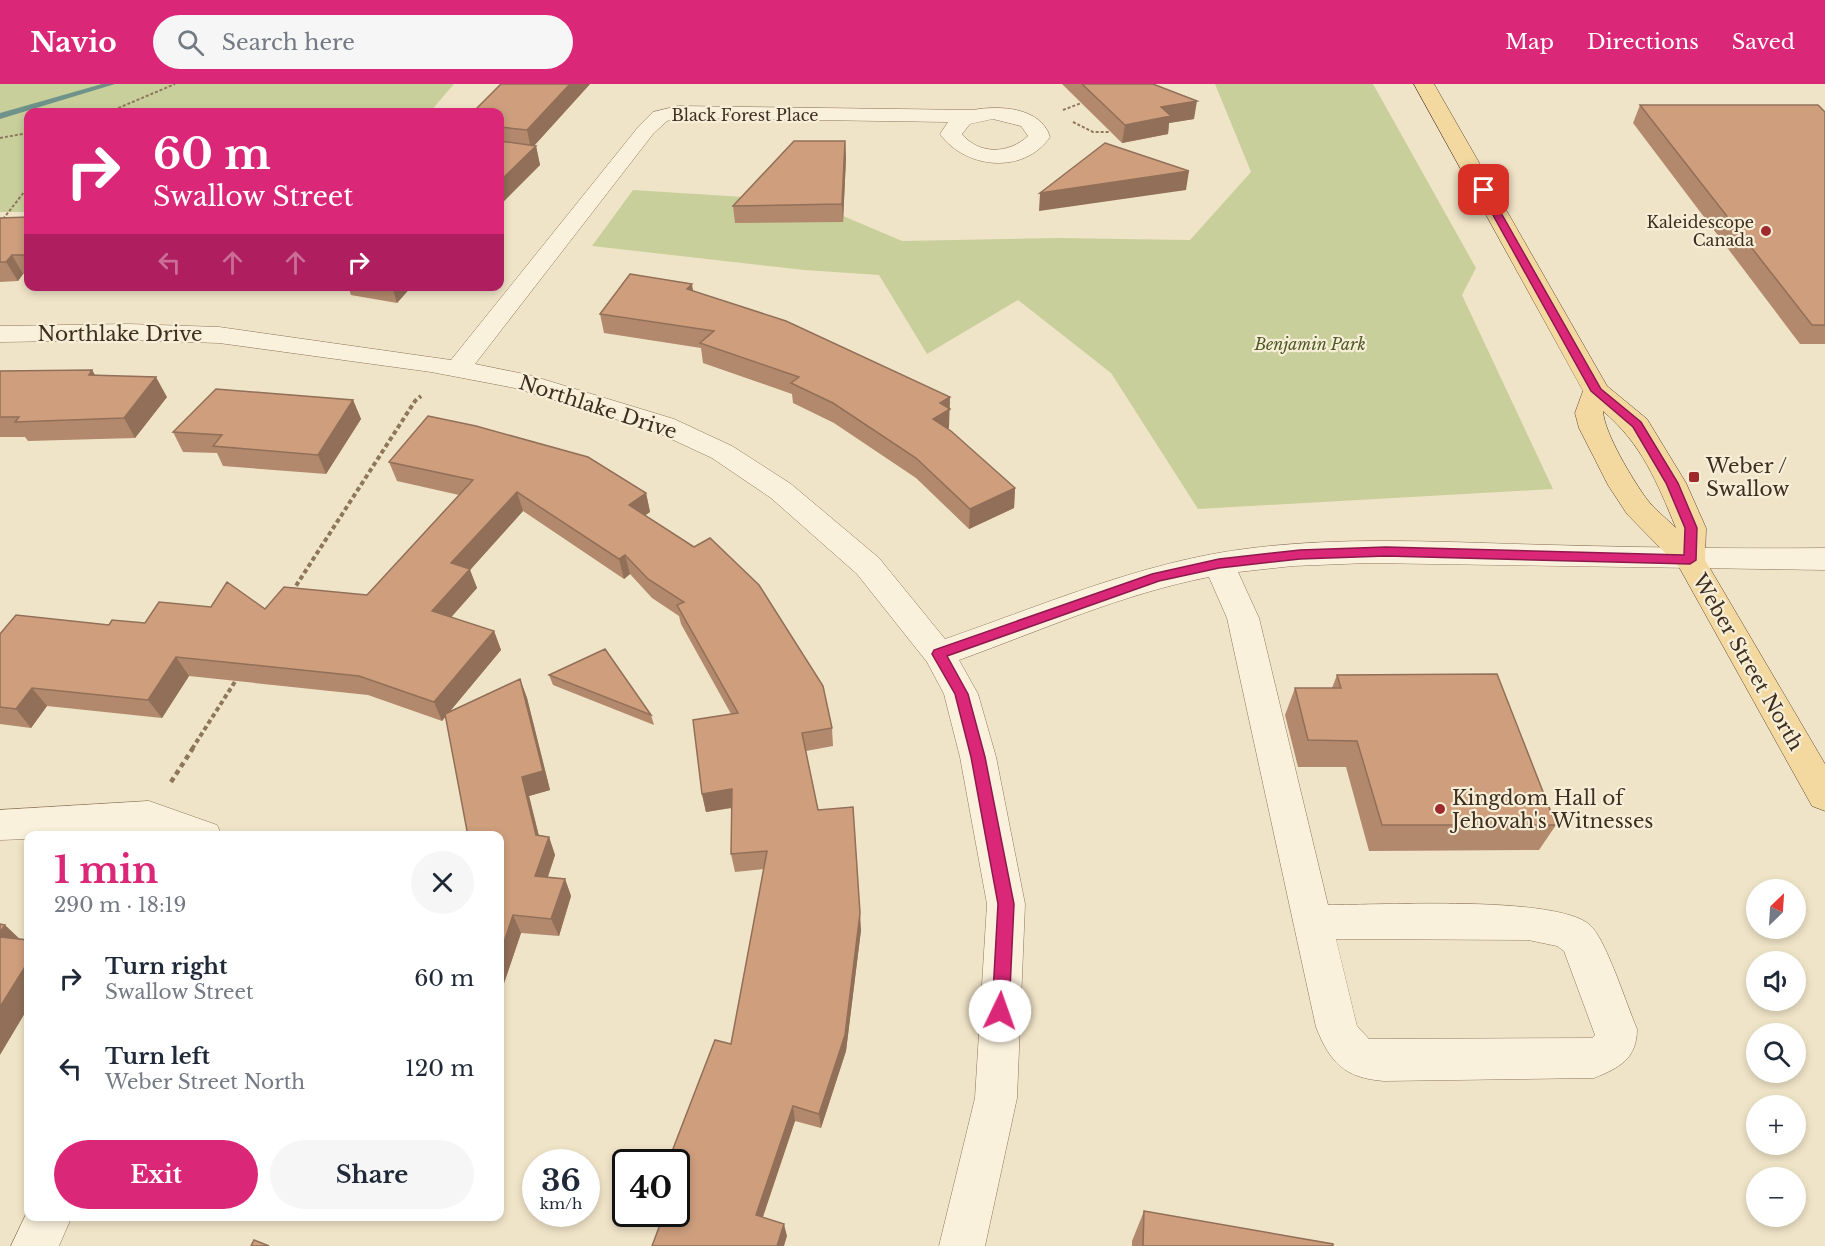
<!DOCTYPE html>
<meta charset="utf-8">
<style>
:root{--surface:#fff;--page:#f6f6f7;--text:#1f2937;--muted:#747a83;--accent:#db2777}
body{margin:0;font-family:"Libre Baskerville",serif;background:var(--page);color:var(--text);height:100vh;display:flex;flex-direction:column;font-size:22px;white-space:nowrap}
*{box-sizing:border-box;margin:0}
p{font-size:20px;color:var(--muted)}
.icon{flex:none;width:33px;height:33px;fill:none;stroke:currentColor;stroke-width:2;stroke-linecap:round;stroke-linejoin:round}
.map{position:relative;flex:1;overflow:hidden}
.side{position:absolute;left:24px;top:747px;width:480px;height:390px;display:flex;flex-direction:column;background:var(--surface);border-radius:12px;box-shadow:0 3px 9px #0003}
.side>*{flex:none}
.hud{position:absolute;left:24px;top:24px;width:480px;height:183px;border-radius:12px;box-shadow:0 3px 9px #0003;background:#db2777;color:#fff;overflow:hidden}
.needle{width:39px;rotate:25deg}
.tools{position:absolute;left:1746px;top:795px;display:grid;gap:12px}
.tools a{display:grid;place-items:center;width:60px;height:60px;border-radius:50%;background:var(--surface);box-shadow:0 3px 9px #0003;font-size:30px}
.speed{position:absolute;left:522px;top:1065px;display:flex;gap:12px;font-size:30px;font-weight:700;text-align:center}
.speed>*{display:grid;place-content:center;width:78px;height:78px;border-radius:50%;background:var(--surface);box-shadow:0 3px 9px #0003;line-height:1}
.speed small{font-size:15px;font-weight:400}
.speed .limit{border:3px solid #111;border-radius:9px;background:#fff;color:#111}
.pin{position:absolute;display:grid;place-items:center;width:51px;height:51px;color:#fff;margin:-26px;border-radius:12px;box-shadow:0 3px 9px #0006}
.me{position:absolute;width:66px;margin:-33px;rotate:3deg;stroke-linejoin:round;filter:drop-shadow(0 0 4px #0008)}
.turn{display:flex;align-items:center;gap:21px;height:126px;padding:0 30px;font-size:27px}
.turn .icon{width:78px;height:78px;stroke-width:2.5}
.turn b{display:block;font-size:42px;line-height:51px}
.lanes{display:flex;align-items:center;height:57px;padding:0 30px;background:#0003;justify-content:center;gap:30px;direction:ltr}
.lanes .off{opacity:.35}
.round{display:grid;place-items:center;flex:none;width:63px;height:63px;border-radius:32px;background:var(--page)}
.head{display:flex;align-items:center;justify-content:space-between;height:102px;padding:0 30px}
h1{font-size:36px;font-weight:700;line-height:45px;color:var(--accent)}
.button{display:flex;gap:12px;margin-top:auto;padding:12px 30px}
.button a{flex:1;height:69px;border-radius:36px;background:var(--accent);color:#fff;font-size:24px;font-weight:700;line-height:69px;text-align:center}
.button a+a{background:var(--page);color:var(--text)}
ul{padding:0;list-style:none}
li{display:flex;align-items:center;gap:18px;height:90px;padding:0 30px}
li div{flex:1}
li b{display:block;font-size:22px}
li em{font-style:normal}
header{display:flex;align-items:center;gap:36px;box-sizing:border-box;height:84px;padding:0 30px;background:var(--accent);color:#fff}
header strong{font-size:28px}
nav{display:flex;gap:33px;margin-inline-start:auto;font-size:21px}
.search{width:420px;height:54px;background:var(--page);display:flex;align-items:center;gap:15px;box-sizing:border-box;padding:0 21px;border-radius:33px;color:var(--muted);font-size:22px}
.map>svg:first-child{display:block}
.green{fill:#c9cf9b}
.lines{fill:none;stroke-linecap:round;stroke-linejoin:round}
.stream{fill:#6f938a;fill-rule:evenodd}
.minor-casing{stroke:#8d765c;stroke-width:1}
.major-casing{stroke:#5b4430;stroke-width:1}
.path-far2{stroke:#8d765c;stroke-width:2;stroke-dasharray:3 2;stroke-linecap:butt}
.path-far1{stroke:#8d765c;stroke-width:4;stroke-dasharray:4.5 3;stroke-linecap:butt}
.path{stroke:#8d765c;stroke-width:4.5;stroke-dasharray:5 4;stroke-linecap:butt}
.minor{fill:#faf1dc;fill-rule:evenodd}
.major{fill:#f3d9a0;fill-rule:evenodd}
.wall{fill:#b2896c}
.shaded-wall{fill:#916f58}
.building{fill:#cf9f7d;stroke:#916f58;stroke-width:1.5}
.route{fill:#db2777;stroke:#8e194d;stroke-width:1.5}
.poi-dot{fill:#9e2a2b;stroke:#f7eed8;stroke-width:2}
.labels{text-anchor:middle;dominant-baseline:central;stroke-width:4.5;stroke-linejoin:round;paint-order:stroke}
.far-street-label{font-size:16px;fill:#3d2e20;stroke:#f7eed8}
.far-poi-label{font-size:16px;fill:#3d2e20;stroke:#f7eed8;text-anchor:end}
.far-park-label{font-size:16px;font-style:italic;fill:#4d5a26;stroke:#f7eed8}
.street-label{font-size:20px;fill:#3d2e20;stroke:#f7eed8}
.poi-label{font-size:20px;fill:#3d2e20;stroke:#f7eed8;text-anchor:start}
</style>
<header>
<strong>Navio</strong>
<div class="search"><svg class="icon" aria-label="search" viewBox="0 0 24 24"><circle cx="10" cy="10" r="6"/><path d="M15 15l6 6"/></svg>Search here</div>
<nav><a>Map</a><a>Directions</a><a>Saved</a></nav>
</header>
<div class="map">
<svg width="1825" height="1162" viewBox="0 0 1825 1162">
<rect width="100%" height="100%" fill="#f0e4c8"/>
<path class="green" d="M0 0H454L430 28H28V128H0Z
M1215 0H1373L1476 184 1462 211 1553 405 1198 425 1111 289 1018 216 927 270 879 191 804 186 592 162 633 106 808 117 902 157 1057 154 1190 156 1251 88Z"/>
<g class="lines">
<path class="stream" d="M102 0H115L0 35V29Z"/>
<g class="minor-casing">
<path id="minor" d="M678 22 973 26C999 21 1041 23 1050 53 1024 91 965 85 940 50L948 38 678 34 667 37 653 50 475 280 529 291 674 335 732 362 791 400 879 474 945 555C1035 524 1123 486 1218 469 1316 452 1417 457 1517 460 1619 463 1722 465 1825 464V486L1368 479 1293 482 1238 488 1259 534 1328 821C1380 821 1556 811 1590 841 1606 855 1627 922 1637 945 1637 975 1619 984 1594 994L1384 997C1345 994 1330 979 1316 943L1227 534 1209 493C1122 510 1042 546 959 576L978 610 996 673 1025 820 1017 1014 985 1162H939L975 1014 987 820 960 673 944 610 927 578 857 490 771 414 712 374 654 347 515 304 431 288 219 259 128 256 0 258V242L128 240 219 243 451 276 639 42 653 28ZM993 35 1021 42 1028 52C1009 70 979 71 962 50L970 40ZM1336 855 1528 856 1557 862 1564 867 1595 951 1592 954 1369 955 1357 942Z
M149 717 217 741 222 752H160L148 747 28 752V755L0 756V726Z
M28 1126V1132H72L59 1162H11Z"/>
</g>
<g class="major-casing">
<path id="major" d="M1414 0H1434L1607 302 1647 335 1686 399 1706 444 1705 476 1825 680V727L1812 722 1679 483 1627 430 1608 401 1579 344 1575 329 1583 307ZM1603 327C1642 360 1657 398 1676 444 1666 434 1654 425 1646 414 1633 396 1604 349 1603 327Z"/>
</g>
<path class="path-far2" d="M1063 26 1084 18
M109 28 175 0
M1073 38 1093 48H1109
M0 54 28 49
M0 139 28 103"/>
<path class="path-far1" d="M292 508 415 317 421 312
M192 665 238 593"/>
<path class="path" d="M171 698 193 664"/>
<use href="#minor" class="minor"/>
<use href="#major" class="major"/>
</g>
<path class="wall" d="M501 0H590L534 62H536L540 81 500 121V28Z
M1062 0H1153L1194 35 1169 39 1168 50 1122 59Z
M1640 21 1825 28V260H1800L1633 39Z
M845 57 846 74 843 138 735 139 733 122Z
M28 133V190H23L18 197 0 198V134Z
M348 202H412L397 219 351 211Z
M693 207 950 313 948 345 1015 404 1014 424 969 445 916 394 834 339 793 319 792 310 703 279 701 264 604 249 600 230Z
M92 286 95 291 167 313 135 354 28 357 25 353H0V287Z
M353 316 361 335 326 390 223 382 217 369 183 368 173 348Z
M389 378 646 409 650 428 645 431 832 644 833 662 806 667 818 726 861 846 846 967 821 1044 795 1037 763 1133 787 1152 681 1085 676 1084V1078H674L671 1070 731 960 764 785 735 788 731 770 732 724 706 728 702 710 731 630 681 540 679 532 652 514 630 490 624 495 523 427 470 486 477 504 451 533 494 547 501 566 450 627 520 595 527 614 550 706 529 712 539 752 549 753 555 771 548 793 565 795 571 812 559 852 521 849 500 911V752L445 633 442 637 368 611 189 592 162 634 47 622 31 644 0 640V550L109 541 145 539 211 523 265 525 367 511 459 411 397 397Z
M549 591 651 631 654 641 553 601Z
M1337 591 1556 741 1539 766 1369 767 1346 683H1298L1285 631 1295 604H1332Z
M1144 1127 1333 1162H1132V1157Z"/>
<path class="shaded-wall" d="M570 0H590L531 65 527 46Z
M1197 17 1194 35 1169 39 1168 50 1122 59 1125 41 1161 23Z
M845 57 846 74 843 138 842 120Z
M536 62 540 81 500 121V97Z
M1189 87 1186 106 1039 127 1040 109Z
M12 171 23 190 18 197 6 178Z
M692 200 695 219 687 205Z
M392 202H412L397 219Z
M92 286 103 305 89 291Z
M156 293 167 313 135 354 124 334Z
M950 313 949 344 933 355V335L940 319Z
M353 316 361 335 326 390 318 371Z
M1015 404 1014 424 969 445 970 425Z
M517 408 523 427 470 486 477 504 440 546 432 527 451 479Z
M646 409 650 428 633 440 629 421Z
M625 471 630 490 624 495 619 475Z
M494 547 501 566 442 637 434 618Z
M176 573 189 592 162 634 148 616Z
M520 595 527 614 550 706 529 712 543 769 549 753 555 771 542 810 535 792 536 751 522 693Z
M32 604 47 622 31 644 16 625Z
M732 705 735 723 706 728 702 710Z
M565 795 571 812 559 852 551 835Z
M860 829 861 846 846 967 821 1044 819 1030Z
M513 831 521 849 500 911V870Z
M5 841 23 858 0 856V848Z
M28 878V924L0 971V923Z
M793 1022 795 1037 759 1144 756 1131Z
M784 1140 787 1152 784 1162H777Z"/>
<path class="building" d="M501 0H570L527 46 500 43V28H473Z
M1082 0H1153L1197 17 1161 23 1171 32 1125 41Z
M1640 21H1818L1825 28V241H1812Z
M500 57 536 62 500 97Z
M794 57H845L842 120 733 122Z
M1105 59 1189 87 1040 109Z
M28 133V171H12L6 178H0V134Z
M630 190 692 200 687 205 786 237 950 313 940 319 950 325 933 335 951 347 1015 404 970 425 916 374 833 319 791 299 799 293 700 259 714 247 600 230Z
M92 286 89 291 156 293 124 334 15 338 19 333H0V287Z
M216 305 353 316 318 371 213 362 222 351 173 348Z
M428 332 476 342 588 373 646 409 629 421 694 463 710 454 759 501 823 602 832 644 802 649 818 726 853 723 860 829 845 951 819 1030 793 1022 756 1131 784 1140 777 1162H652L664 1130H676V1097L685 1074 671 1070 715 956 731 960 767 767 731 770 732 705 702 710 693 636 738 629 677 521 684 518 648 495 625 471 619 475 517 408 451 479 470 485 432 527 494 547 434 618 359 592 176 573 148 616 32 604 16 625 0 623V550L16 531 109 541 112 536 145 539 159 518 211 523 227 498 265 525 284 503 367 511 473 396 389 378Z
M605 565 651 631 549 591Z
M1497 590 1556 741H1382L1357 657 1308 656 1295 604H1341L1337 591Z
M520 595 543 687 522 693 536 751 549 753 535 792 565 795 551 835 513 831 500 870V752H468L445 630Z
M0 840 5 841 0 848Z
M0 853 28 856V878L0 923Z
M1144 1127 1333 1160V1162H1143Z
M254 1156 269 1162H251Z"/>
<path class="route" d="M1484 103 1488 106 1601 305 1641 338 1678 399 1697 444 1696 476 1690 480 1386 472 1300 475 1219 484 1159 497 947 572 968 610 985 673 1014 820 1009 927 1006 933 1000 935 994 933 992 927 998 820 971 673 955 610 932 570 934 566 1152 490 1219 475 1300 466 1386 463 1684 471 1685 444 1666 399 1633 343 1591 307 1479 106Z"/>
<g class="poi-dot">
<circle cx="1766" cy="147" r="6"/>
<rect x="1688" y="387" width="12" height="12" rx="3"/>
<circle cx="1440" cy="725" r="6"/>
</g>
<g class="labels">
<g class="far-street-label">
<text x="745" y="31">Black Forest Place</text>
</g>
<g class="far-poi-label">
<text x="1754" y="138">Kaleidescope<tspan x="1754" dy="18">Canada</tspan></text>
</g>
<g class="far-park-label">
<text x="1310" y="260">Benjamin Park</text>
</g>
<g class="street-label">
<text x="120" y="250">Northlake Drive</text>
<text transform="translate(598 323) rotate(18)">Northlake Drive</text>
<text transform="translate(1748 578) rotate(60)">Weber Street North</text>
</g>
<g class="poi-label">
<text x="1706" y="382">Weber /<tspan x="1706" dy="23">Swallow</tspan></text>
<text x="1452" y="714">Kingdom Hall of<tspan x="1452" dy="23">Jehovah's Witnesses</tspan></text>
</g>
</g>
</svg>
<div class="tools">
<a><svg class="needle" viewBox="-14 -14 28 28"><path d="M0-13l5 13h-10z" fill="#e53935"/><path d="M0 13l5-13h-10z" fill="#747a83"/></svg></a>
<a><svg class="icon" aria-label="sound" viewBox="0 0 24 24"><path d="M4 9h4l5-4v14l-5-4H4zM17 9q2 3 0 6"/></svg></a>
<a><svg class="icon" aria-label="search" viewBox="0 0 24 24"><circle cx="10" cy="10" r="6"/><path d="M15 15l6 6"/></svg></a>
<a>+</a>
<a>−</a>
</div>
<div class="speed"><div>36<small>km/h</small></div><div class="limit">40</div></div>
<div class="pin" style="left:1484px;top:106px;background:#d93025"><svg class="icon" aria-label="arrive" viewBox="0 0 24 24"><path d="M6 21V4h12l-3 4 3 4H6"/></svg></div>
<svg class="me" style="left:1000px;top:927px" viewBox="-20 -20 40 40"><circle r="19" fill="#fff"/><path d="M0-13L10 11 0 6-10 11z" fill="#db2777"/></svg>
<div class="hud">
<div class="turn"><svg class="icon" aria-label="right" viewBox="0 0 24 24"><path d="M7 20v-9h11M14 6l5 5-5 5"/></svg><div><b>60 m</b>Swallow Street</div></div>
<div class="lanes"><svg class="icon off" aria-label="left" viewBox="0 0 24 24"><path d="M17 20v-9H6M10 6l-5 5 5 5"/></svg><svg class="icon off" aria-label="ahead" viewBox="0 0 24 24"><path d="M12 20V5M6 11l6-6 6 6"/></svg><svg class="icon off" aria-label="ahead" viewBox="0 0 24 24"><path d="M12 20V5M6 11l6-6 6 6"/></svg><svg class="icon" aria-label="right" viewBox="0 0 24 24"><path d="M7 20v-9h11M14 6l5 5-5 5"/></svg></div>
</div>
<section class="side">
<div class="head"><div><h1>1 min</h1><p>290 m · 18:19</p></div><a class="round"><svg class="icon" aria-label="close" viewBox="0 0 24 24"><path d="M6 6l12 12M18 6L6 18"/></svg></a></div>
<ul>
<li><svg class="icon" aria-label="right" viewBox="0 0 24 24"><path d="M7 20v-9h11M14 6l5 5-5 5"/></svg><div><b>Turn right</b><p>Swallow Street</p></div><em>60 m</em></li>
<li><svg class="icon" aria-label="left" viewBox="0 0 24 24"><path d="M17 20v-9H6M10 6l-5 5 5 5"/></svg><div><b>Turn left</b><p>Weber Street North</p></div><em>120 m</em></li>
</ul>
<div class="button"><a>Exit</a><a>Share</a></div>
</section>
</div>
